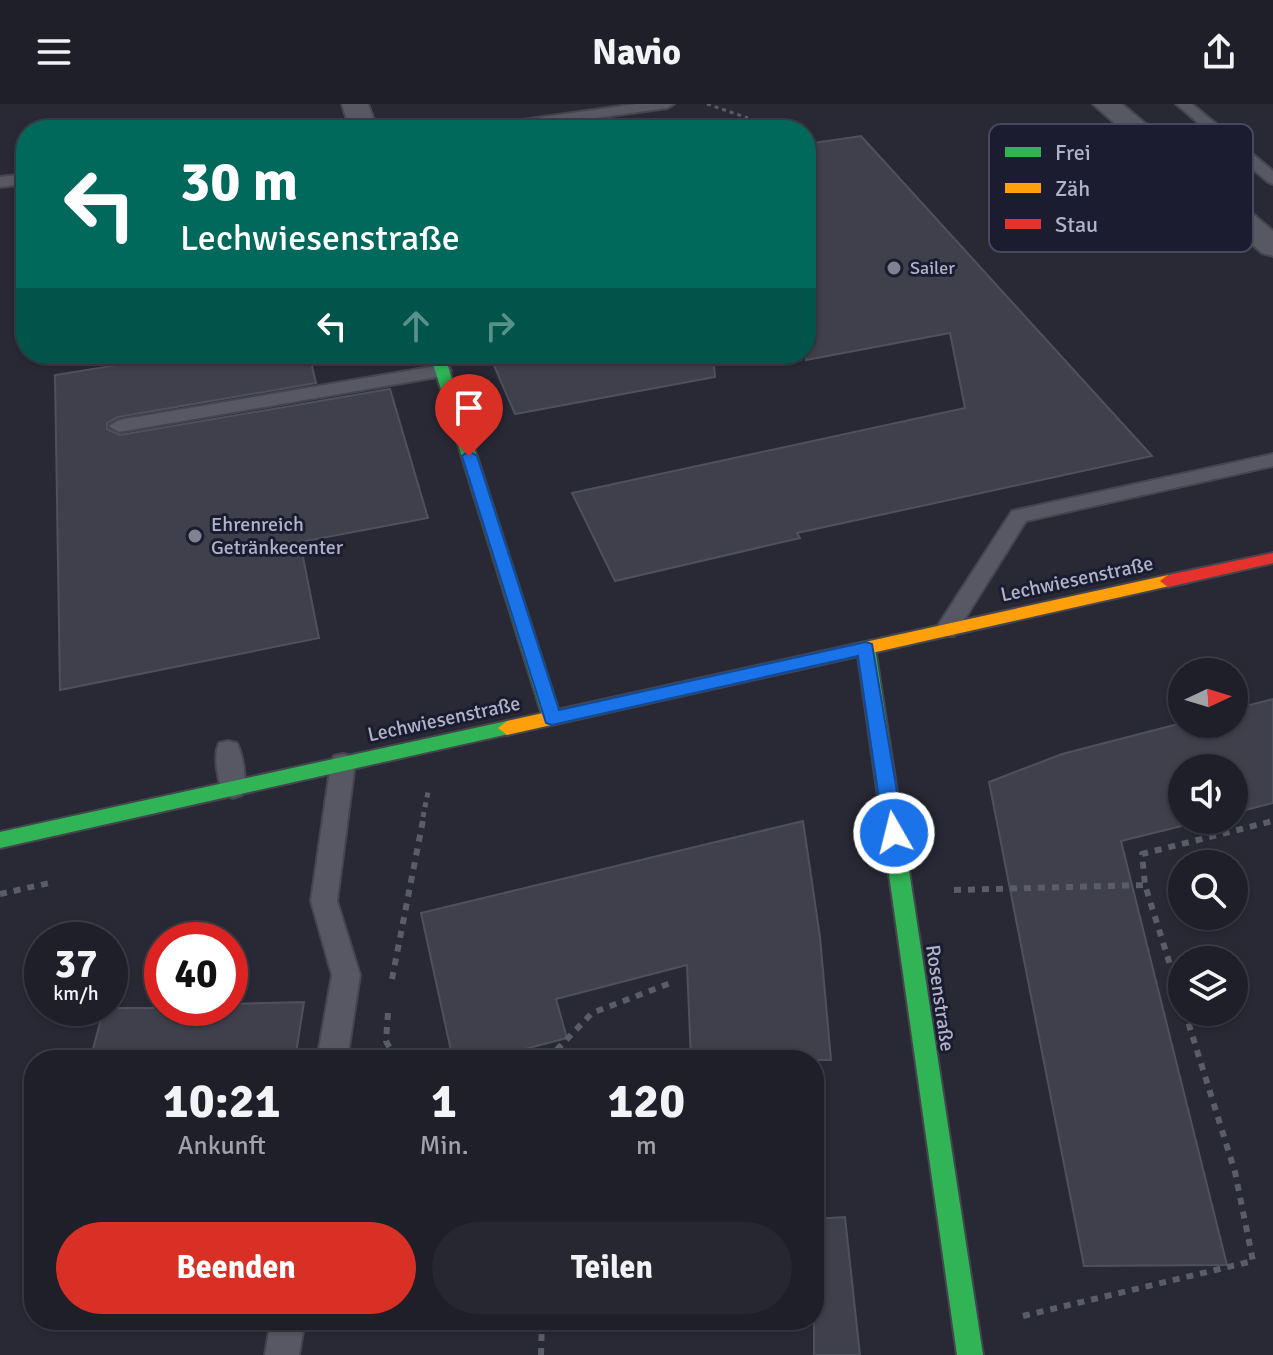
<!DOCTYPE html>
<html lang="de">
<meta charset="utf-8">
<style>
:root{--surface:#1e1f28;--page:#262730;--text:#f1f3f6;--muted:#a1a2a8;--line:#3c3d45;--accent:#d93025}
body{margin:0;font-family:Signika,sans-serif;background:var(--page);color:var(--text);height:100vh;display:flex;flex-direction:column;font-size:30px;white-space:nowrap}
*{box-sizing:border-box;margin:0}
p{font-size:26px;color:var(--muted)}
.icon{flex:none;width:44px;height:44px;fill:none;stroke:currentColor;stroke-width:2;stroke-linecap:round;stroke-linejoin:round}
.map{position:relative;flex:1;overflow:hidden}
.panel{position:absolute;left:24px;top:946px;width:800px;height:280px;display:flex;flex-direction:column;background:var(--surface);border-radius:32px;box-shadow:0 2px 6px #0004,0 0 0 2px var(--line)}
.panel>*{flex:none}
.guide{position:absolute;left:16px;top:16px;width:800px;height:244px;border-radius:32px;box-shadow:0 2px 6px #0004,0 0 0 2px var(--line);background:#00695c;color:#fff;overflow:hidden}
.needle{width:52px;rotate:86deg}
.fabs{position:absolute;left:1168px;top:554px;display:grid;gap:16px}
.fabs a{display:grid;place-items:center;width:80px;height:80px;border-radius:50%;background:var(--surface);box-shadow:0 2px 6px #0004,0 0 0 2px var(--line);font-size:40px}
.speed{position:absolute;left:24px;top:818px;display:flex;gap:16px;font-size:40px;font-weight:700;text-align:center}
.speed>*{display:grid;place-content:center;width:104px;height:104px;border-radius:50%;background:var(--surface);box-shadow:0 2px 6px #0004,0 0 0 2px var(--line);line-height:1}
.speed small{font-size:20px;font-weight:400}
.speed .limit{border:12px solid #d22;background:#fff;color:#111}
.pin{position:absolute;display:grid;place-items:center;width:68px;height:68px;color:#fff;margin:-82px -34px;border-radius:50% 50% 50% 0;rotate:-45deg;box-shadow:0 0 8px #0007}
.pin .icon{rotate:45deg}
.me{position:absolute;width:88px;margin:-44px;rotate:352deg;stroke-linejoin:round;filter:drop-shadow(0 0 6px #0008)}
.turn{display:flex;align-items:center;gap:28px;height:168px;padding:0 32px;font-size:36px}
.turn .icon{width:104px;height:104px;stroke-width:2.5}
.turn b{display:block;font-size:56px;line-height:68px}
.lanes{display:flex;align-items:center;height:76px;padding:0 32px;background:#0003;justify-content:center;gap:40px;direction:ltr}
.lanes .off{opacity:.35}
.eta{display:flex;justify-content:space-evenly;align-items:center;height:136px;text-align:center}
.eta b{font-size:48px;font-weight:700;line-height:56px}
.primary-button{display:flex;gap:16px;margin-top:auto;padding:16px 32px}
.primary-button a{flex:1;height:92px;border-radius:48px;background:var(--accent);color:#fff;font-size:32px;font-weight:700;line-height:92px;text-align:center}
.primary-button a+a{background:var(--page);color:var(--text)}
header{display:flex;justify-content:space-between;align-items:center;height:104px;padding:0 32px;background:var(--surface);font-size:36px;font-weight:700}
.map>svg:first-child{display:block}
.building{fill:#3f404c;stroke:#4f505d;stroke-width:2}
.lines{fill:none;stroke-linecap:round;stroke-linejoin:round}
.lane-casing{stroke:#44454e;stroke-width:4}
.street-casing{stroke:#44454e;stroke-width:4}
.fast-casing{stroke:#44454e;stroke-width:4}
.slow-casing{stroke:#44454e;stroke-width:4}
.jam-casing{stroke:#44454e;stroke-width:4}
.path-far2{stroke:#5a5c67;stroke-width:3;stroke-dasharray:4 4;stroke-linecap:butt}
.path-far1{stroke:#5a5c67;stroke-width:5;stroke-dasharray:5 5;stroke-linecap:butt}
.path{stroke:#5a5c67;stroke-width:6;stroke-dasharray:7 7;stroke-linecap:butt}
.lane{fill:#575863;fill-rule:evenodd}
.street{fill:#575863;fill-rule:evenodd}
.fast{fill:#30b455;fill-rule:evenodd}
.slow{fill:#ff9f0a;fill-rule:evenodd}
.jam{fill:#e5322d;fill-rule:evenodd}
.route{fill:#1a73e8;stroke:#114b97;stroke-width:2}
.poi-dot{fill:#808294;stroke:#1b1c30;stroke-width:3}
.labels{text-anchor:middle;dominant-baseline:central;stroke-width:6;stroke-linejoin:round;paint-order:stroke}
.far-poi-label{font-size:18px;fill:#b0b2c7;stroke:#1b1c30;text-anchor:start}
.poi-label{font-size:20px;fill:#b0b2c7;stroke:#1b1c30;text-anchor:start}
.street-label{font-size:20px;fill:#b0b2c7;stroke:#1b1c30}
.key{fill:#1b1c30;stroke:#48495d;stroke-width:2}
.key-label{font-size:22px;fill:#b0b2c7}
</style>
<header><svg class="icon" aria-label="menu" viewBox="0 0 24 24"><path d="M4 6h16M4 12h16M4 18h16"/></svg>Navio<svg class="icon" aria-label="share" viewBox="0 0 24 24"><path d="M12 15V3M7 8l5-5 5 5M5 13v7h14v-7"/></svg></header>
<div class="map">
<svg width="1273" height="1251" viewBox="0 0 1273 1251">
<rect width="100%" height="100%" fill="#282935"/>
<path class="building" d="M861 32 1152 352 797 429 800 434 615 477 572 389 965 304 950 229 806 256V40Z
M186 250H309L316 279 118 313 107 319V325L120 331 390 285 428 414 300 438 319 534 60 586 55 271Z
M489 250H713L715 273 515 310Z
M1273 595V699L1234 709V664H1182V716H1206L1121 737 1227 1161 1084 1162 989 678 1062 650 1182 619 1234 620V605Z
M803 717 820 833 831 956H691L687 861 556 895 567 934 483 956H453L421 809Z
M304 898 295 956H90L104 904H230V900Z
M845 1113 860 1251H814V1115Z"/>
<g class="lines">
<g class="lane-casing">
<path id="lane" d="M636 0H674L667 4 511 26H472L479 22Z
M1176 0H1192L1273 67V80L1268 78Z
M26 70V80L0 83V73Z
M1220 92 1226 94V100L1049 133 1041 128 1049 123Z
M442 261 449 263 451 267 449 271 119 328 109 322 119 316Z
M1273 350V362L1026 417 954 532H938L935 526 1012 407Z
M228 637 237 639C243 652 248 678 242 691L233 694 224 691C218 678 213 652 219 639Z
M343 650 352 652 355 659 337 797 360 871 347 956H317L332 871 311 797 331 659 334 652Z
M271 1216H305L299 1251H265Z"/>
</g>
<g class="street-casing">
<path id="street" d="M342 0H368L378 26H350Z
M1093 0H1122L1273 127V152L1262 149Z"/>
</g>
<g class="fast-casing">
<path id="fast" d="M430 250H444L561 614 558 619H546L543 614Z
M866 538 875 544 983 1251H957L857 544Z
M507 617 513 619 516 624 513 629 0 744V728Z"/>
</g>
<g class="slow-casing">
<path id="slow" d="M1168 471 1174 473 1176 477 1174 481 507 631 498 624 507 617Z"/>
</g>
<g class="jam-casing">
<path id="jam" d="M1273 449V459L1168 483 1160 477 1168 471Z"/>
</g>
<path class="path-far2" d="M707 0 748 14"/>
<path class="path-far1" d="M423 713 428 688"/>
<path class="path" d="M954 786 1145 781
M0 790 54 778
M392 875 424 711
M1182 899 1145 781 1142 750 1273 717
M388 909 386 937 396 956
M547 956 592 909 673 878
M1023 1212 1253 1157 1235 1068 1185 908
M541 1251 542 1216"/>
<use href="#lane" class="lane"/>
<use href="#street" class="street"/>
<use href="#fast" class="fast"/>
<use href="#slow" class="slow"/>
<use href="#jam" class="jam"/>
</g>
<path class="route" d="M469 347 477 352 559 606 866 538 872 540 904 729 901 735H887L884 729 858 552 552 621 546 619 462 352Z"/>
<g class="poi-dot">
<circle cx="894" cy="164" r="8"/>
<circle cx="195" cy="432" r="8"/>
</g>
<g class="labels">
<g class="far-poi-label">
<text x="910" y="164">Sailer</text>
</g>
<g class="poi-label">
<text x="211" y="420">Ehrenreich<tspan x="211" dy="23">Getränkecenter</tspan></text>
</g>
<g class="street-label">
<text transform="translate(1077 475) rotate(-12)">Lechwiesenstraße</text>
<text transform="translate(444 615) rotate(-12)">Lechwiesenstraße</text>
<text transform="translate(940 894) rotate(82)">Rosenstraße</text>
</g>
</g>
<rect x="989" y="20" width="264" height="128" rx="12" class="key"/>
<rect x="1005" y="43" width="36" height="10" fill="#30b455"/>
<rect x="1005" y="79" width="36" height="10" fill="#ff9f0a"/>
<rect x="1005" y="115" width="36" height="10" fill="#e5322d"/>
<g class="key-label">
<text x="1055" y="56">Frei</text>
<text x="1055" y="92">Zäh</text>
<text x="1055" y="128">Stau</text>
</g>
</svg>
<div class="fabs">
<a><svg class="needle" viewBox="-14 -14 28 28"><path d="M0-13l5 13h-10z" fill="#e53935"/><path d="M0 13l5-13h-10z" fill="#a1a2a8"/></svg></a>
<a><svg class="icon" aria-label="sound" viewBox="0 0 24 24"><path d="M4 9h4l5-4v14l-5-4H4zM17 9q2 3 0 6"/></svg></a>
<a><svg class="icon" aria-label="search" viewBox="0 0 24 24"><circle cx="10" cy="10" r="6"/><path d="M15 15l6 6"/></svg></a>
<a><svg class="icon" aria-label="layers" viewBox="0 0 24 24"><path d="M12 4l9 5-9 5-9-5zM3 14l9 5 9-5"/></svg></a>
</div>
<div class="speed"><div>37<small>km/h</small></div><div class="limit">40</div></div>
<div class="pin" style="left:469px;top:352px;background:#d93025"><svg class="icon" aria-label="arrive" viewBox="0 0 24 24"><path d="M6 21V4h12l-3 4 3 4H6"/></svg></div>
<svg class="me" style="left:894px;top:729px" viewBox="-20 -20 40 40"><circle r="17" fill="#1a73e8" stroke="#fff" stroke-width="3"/><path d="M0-11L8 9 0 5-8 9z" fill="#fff"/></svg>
<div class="guide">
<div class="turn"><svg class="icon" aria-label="left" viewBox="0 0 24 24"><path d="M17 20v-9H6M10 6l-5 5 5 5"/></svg><div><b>30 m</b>Lechwiesenstraße</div></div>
<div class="lanes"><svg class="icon" aria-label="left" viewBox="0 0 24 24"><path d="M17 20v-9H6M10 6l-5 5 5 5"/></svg><svg class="icon off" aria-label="ahead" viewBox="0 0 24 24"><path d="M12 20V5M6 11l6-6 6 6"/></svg><svg class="icon off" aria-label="right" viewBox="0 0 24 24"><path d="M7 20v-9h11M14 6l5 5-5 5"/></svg></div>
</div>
<section class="panel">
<div class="eta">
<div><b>10:21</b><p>Ankunft</p></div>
<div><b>1</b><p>Min.</p></div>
<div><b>120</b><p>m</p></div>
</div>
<div class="primary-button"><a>Beenden</a><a>Teilen</a></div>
</section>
</div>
